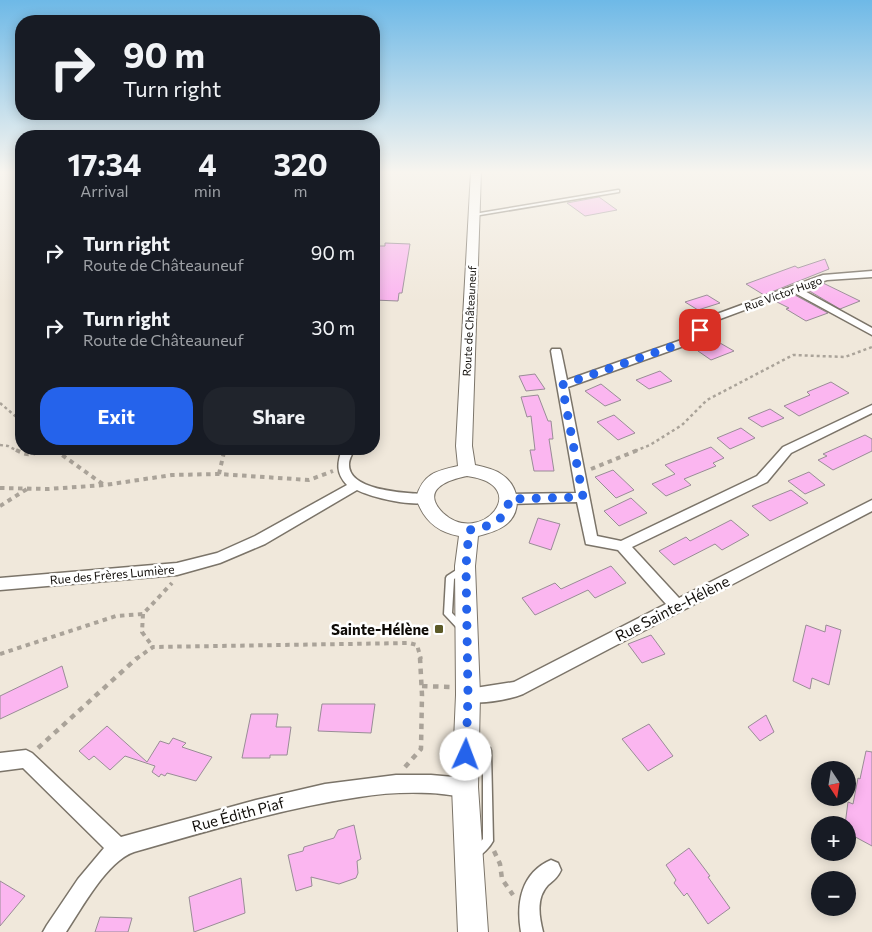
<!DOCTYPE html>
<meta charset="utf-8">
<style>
:root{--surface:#171b24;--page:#20242c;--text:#f1f3f6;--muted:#9ea1a6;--accent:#2563eb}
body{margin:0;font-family:Commissioner,sans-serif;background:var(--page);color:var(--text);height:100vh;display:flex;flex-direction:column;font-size:19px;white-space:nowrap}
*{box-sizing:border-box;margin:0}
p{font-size:16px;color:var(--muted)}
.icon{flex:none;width:28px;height:28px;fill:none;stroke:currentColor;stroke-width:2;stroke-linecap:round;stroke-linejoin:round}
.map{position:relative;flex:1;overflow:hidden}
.side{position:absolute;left:15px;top:130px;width:365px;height:325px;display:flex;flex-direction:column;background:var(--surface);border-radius:20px;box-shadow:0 2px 12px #0003}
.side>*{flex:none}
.hud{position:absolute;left:15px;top:15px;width:365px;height:105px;border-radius:20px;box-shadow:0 2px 12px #0003;background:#171b24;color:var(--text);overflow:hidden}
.needle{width:32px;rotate:168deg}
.tools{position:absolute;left:811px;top:761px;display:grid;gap:10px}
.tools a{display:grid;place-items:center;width:45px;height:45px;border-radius:50%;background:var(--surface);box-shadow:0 2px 12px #0003;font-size:25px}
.pin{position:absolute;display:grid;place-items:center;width:42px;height:42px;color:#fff;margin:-21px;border-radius:10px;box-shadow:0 2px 8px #0006}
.me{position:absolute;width:55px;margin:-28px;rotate:2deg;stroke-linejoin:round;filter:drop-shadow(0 0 4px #0008)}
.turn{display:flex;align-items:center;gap:18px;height:105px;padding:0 25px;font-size:22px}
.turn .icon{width:65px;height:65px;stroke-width:2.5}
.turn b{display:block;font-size:35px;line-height:42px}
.eta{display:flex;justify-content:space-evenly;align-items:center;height:85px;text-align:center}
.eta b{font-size:30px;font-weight:700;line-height:35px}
.cta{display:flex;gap:10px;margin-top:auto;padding:10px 25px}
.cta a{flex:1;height:58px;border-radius:20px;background:var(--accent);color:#fff;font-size:20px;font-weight:700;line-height:58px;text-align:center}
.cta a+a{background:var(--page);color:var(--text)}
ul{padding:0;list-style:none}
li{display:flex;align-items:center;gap:15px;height:75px;padding:0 25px}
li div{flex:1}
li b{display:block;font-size:19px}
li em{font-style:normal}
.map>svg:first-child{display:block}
.building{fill:#fbb6f0;stroke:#998d96}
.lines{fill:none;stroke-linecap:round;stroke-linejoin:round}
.lane-casing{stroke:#7b7469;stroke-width:3}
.street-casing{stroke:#7b7469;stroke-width:3}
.secondary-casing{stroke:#7b7469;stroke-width:2}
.path-far2{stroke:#aaa399;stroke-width:2.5;stroke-dasharray:3 3;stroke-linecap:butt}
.path-far1{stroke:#aaa399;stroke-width:4;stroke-dasharray:4.5 4.5;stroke-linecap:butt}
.path{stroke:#aaa399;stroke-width:4.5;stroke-dasharray:5.5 5.5;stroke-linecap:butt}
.lane{fill:#fff;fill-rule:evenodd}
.street{fill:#fff;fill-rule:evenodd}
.secondary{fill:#fff;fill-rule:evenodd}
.route{stroke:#2563eb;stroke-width:9;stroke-dasharray:0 16.2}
.poi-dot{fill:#5c5a27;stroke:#fff;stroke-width:2}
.labels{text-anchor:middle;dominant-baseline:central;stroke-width:5;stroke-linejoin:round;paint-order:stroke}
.far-street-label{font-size:11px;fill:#0e0b07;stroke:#fff}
.street-label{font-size:12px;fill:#0e0b07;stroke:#fff}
.near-street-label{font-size:15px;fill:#0e0b07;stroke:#fff}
.near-poi-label{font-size:15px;font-weight:bold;fill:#0e0b07;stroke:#fff;text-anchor:end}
</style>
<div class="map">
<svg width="872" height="932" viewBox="0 0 872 932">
<rect width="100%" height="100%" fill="#f0e8db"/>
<path class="building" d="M599 197 617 210 585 216 567 203Z
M385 243 410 244 402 293H399L398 301 374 300V246H385Z
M825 259 829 269 764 295 746 284 795 266 798 268Z
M823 283 860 301 840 309 806 289Z
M793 294 828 313 806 321 786 309 789 308 775 301Z
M707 295 720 303 698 310 685 302Z
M720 343 734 351 711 360 698 351Z
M660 371 672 381 649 389 636 380Z
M535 374 545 389 526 391 519 376Z
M831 382 849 393 799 416 784 406 810 395 807 392Z
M601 384 621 400 605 406 585 391Z
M538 395 548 421H551L553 439H549L554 471H534L530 450H535L531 416 527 417 521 397Z
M770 409 784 418 762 427 748 418Z
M614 415 635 433 618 440 597 422Z
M741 428 755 438 730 449 717 438Z
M865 435 872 439V451L833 470 818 460 827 456 823 454Z
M711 447 724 458 713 463 716 466 684 479 691 485 666 496 652 484 675 474 665 465Z
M613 470 634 490 616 498 595 477Z
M809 472 825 485 805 494 788 481Z
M791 490 808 503 770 521 752 506Z
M631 498 647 513 619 526 604 511Z
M538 518 560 524 551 550 529 543Z
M731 520 749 535 722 550 715 544 674 565 659 551 686 537 690 541Z
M611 566 626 583 595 598 588 590 535 615 522 598 555 583 561 589Z
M806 625 825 632 826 625 841 630 829 685 812 678 810 689 793 681Z
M651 635 665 654 642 663 628 644Z
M62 666 68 687 0 719V696Z
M322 704H375L371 733 318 731Z
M251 714H278L276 727H291L287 755H270V758H242Z
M766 715 774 732 760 741 748 727Z
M649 724 673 756 648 771 622 739Z
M107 726 147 762 160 741 169 744 173 738 186 743 182 747 212 757 196 781 167 773 165 776 161 774 159 777 152 772 155 766 125 756 110 770 94 756 89 760 79 751Z
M866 751 872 752V846L848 833V825H845L848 802 853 804 858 778 860 779Z
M354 825 361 859 357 861 358 873 356 878 339 884 311 877 312 886 296 891 288 855 303 851 304 847 334 838 338 830Z
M689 848 710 876 708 877 730 908 708 924 687 893 684 896 674 883 676 880 666 865Z
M241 878 245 913 194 932 189 897Z
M0 881 25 896 0 926Z
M100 917 132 918 128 932H95Z"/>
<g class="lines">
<g class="lane-casing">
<path id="lane" d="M618 190H619V192L474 216 472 215 474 214Z
M461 567 464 568 465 570 464 572 454 579 452 613 464 625 465 627 464 629 461 630 458 629 444 614 446 578 447 576Z
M471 738 490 748 491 751 493 841C490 847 482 855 476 858L473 856 471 853 473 850 483 839V753L468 745 467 742 468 739Z"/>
</g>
<g class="street-casing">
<path id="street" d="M872 271V277L827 280 801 289 872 328V335L793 292 712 322 695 342 568 387 597 536 621 541 757 476 783 447 872 405V413L791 453 767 482 632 547 679 598 872 500V511L523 694C508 700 477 706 462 700L460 695 462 690 514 682 666 604 618 550 586 544 577 502 509 504 504 502 502 499 504 496 509 494 576 493 551 351 552 349H560L561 351 567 380 687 338 706 318 823 275Z
M342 449H354C353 453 349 459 349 464 348 491 406 493 424 494L429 496 431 499 429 502C412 507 373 498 357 490L265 544 220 563 177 575 0 590V578L177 563 217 553 255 536 347 485C336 473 337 464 342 449Z
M26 750 32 753 121 837 256 800 325 784 396 775H431L465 778 472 781 474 787 472 793C459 799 444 793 430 793 407 792 382 793 359 797 283 808 208 831 134 852 107 861 82 908 66 932H43L47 925 78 879 104 848 23 768 0 771V753Z
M551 860 558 863 561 870C558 877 554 880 548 885 536 898 539 916 543 932H521C516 903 521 873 551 860Z"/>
</g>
<g class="secondary-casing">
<path id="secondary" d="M471 171H481L472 446 475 465C484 467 494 469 501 474 520 486 523 513 504 526 497 531 486 534 478 536L475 566 480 695 478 787 488 932H458L452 787 456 695 455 566 459 536C436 532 423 519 416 498 423 474 435 471 458 466L456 446ZM467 476C535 485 480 548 443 513 420 490 447 480 467 476Z"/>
</g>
<path class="path-far2" d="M0 403 21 421
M0 445 8 446 18 451
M54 449 57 451
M38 451 40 449
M226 451 230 449
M635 451 650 445 682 425 707 400 793 355 845 357 872 347"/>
<path class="path-far1" d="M16 450C24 454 32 457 39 450
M55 450 104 485
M591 469 638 450
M219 474 224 452 228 450
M0 488 48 489 105 485 172 475 219 474 309 480 333 471
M0 506 27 489
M143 614 142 632 153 647
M0 654 116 616 143 614 172 583
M136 659 153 647 409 643 417 645 421 659"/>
<path class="path" d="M422 686 451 687
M38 748 137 658
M405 767 421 749 422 695 420 658
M494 851 500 864 502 879 513 895"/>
<use href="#lane" class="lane"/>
<use href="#street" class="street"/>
<use href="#secondary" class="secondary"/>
</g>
<linearGradient id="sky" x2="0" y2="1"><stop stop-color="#6eb9e7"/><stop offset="0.57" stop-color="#f8f5ef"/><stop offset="1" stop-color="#f8f5ef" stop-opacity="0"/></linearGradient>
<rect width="872" height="302" fill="url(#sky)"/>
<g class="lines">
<path class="route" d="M466 755 468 695 466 566 469 530C489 527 507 521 509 499L583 497 562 385 691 340 700 330"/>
</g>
<rect class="poi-dot" x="434" y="624" width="10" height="10" rx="2.5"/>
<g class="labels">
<g class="far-street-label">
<text transform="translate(783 293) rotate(-20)">Rue Victor Hugo</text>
<text transform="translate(469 321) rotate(-87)">Route de Châteauneuf</text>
</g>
<g class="street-label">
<text transform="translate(112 574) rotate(-5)">Rue des Frères Lumière</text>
</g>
<g class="near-street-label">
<text transform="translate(672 608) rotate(-27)">Rue Sainte-Hélène</text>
<text transform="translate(238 814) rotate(-15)">Rue Édith Piaf</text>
</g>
<g class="near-poi-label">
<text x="429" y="629">Sainte-Hélène</text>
</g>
</g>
</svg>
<div class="tools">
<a><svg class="needle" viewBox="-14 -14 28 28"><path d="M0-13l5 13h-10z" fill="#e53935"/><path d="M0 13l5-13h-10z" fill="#9ea1a6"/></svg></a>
<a>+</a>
<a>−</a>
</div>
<div class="pin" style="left:700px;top:330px;background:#d93025"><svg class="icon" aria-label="arrive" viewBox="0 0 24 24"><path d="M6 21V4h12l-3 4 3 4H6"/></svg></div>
<svg class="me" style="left:466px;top:755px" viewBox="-20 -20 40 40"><circle r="19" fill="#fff"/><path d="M0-13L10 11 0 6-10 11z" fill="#2563eb"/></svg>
<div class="hud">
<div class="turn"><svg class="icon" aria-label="right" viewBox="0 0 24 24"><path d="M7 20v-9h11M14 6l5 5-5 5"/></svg><div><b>90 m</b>Turn right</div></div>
</div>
<section class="side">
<div class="eta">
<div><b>17:34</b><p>Arrival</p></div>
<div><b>4</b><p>min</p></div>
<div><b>320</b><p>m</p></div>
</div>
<ul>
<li><svg class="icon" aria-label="right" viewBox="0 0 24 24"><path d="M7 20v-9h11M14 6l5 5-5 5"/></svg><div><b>Turn right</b><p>Route de Châteauneuf</p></div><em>90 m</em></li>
<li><svg class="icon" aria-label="right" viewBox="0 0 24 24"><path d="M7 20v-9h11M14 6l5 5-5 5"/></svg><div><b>Turn right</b><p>Route de Châteauneuf</p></div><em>30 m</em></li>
</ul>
<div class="cta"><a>Exit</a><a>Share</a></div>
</section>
</div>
